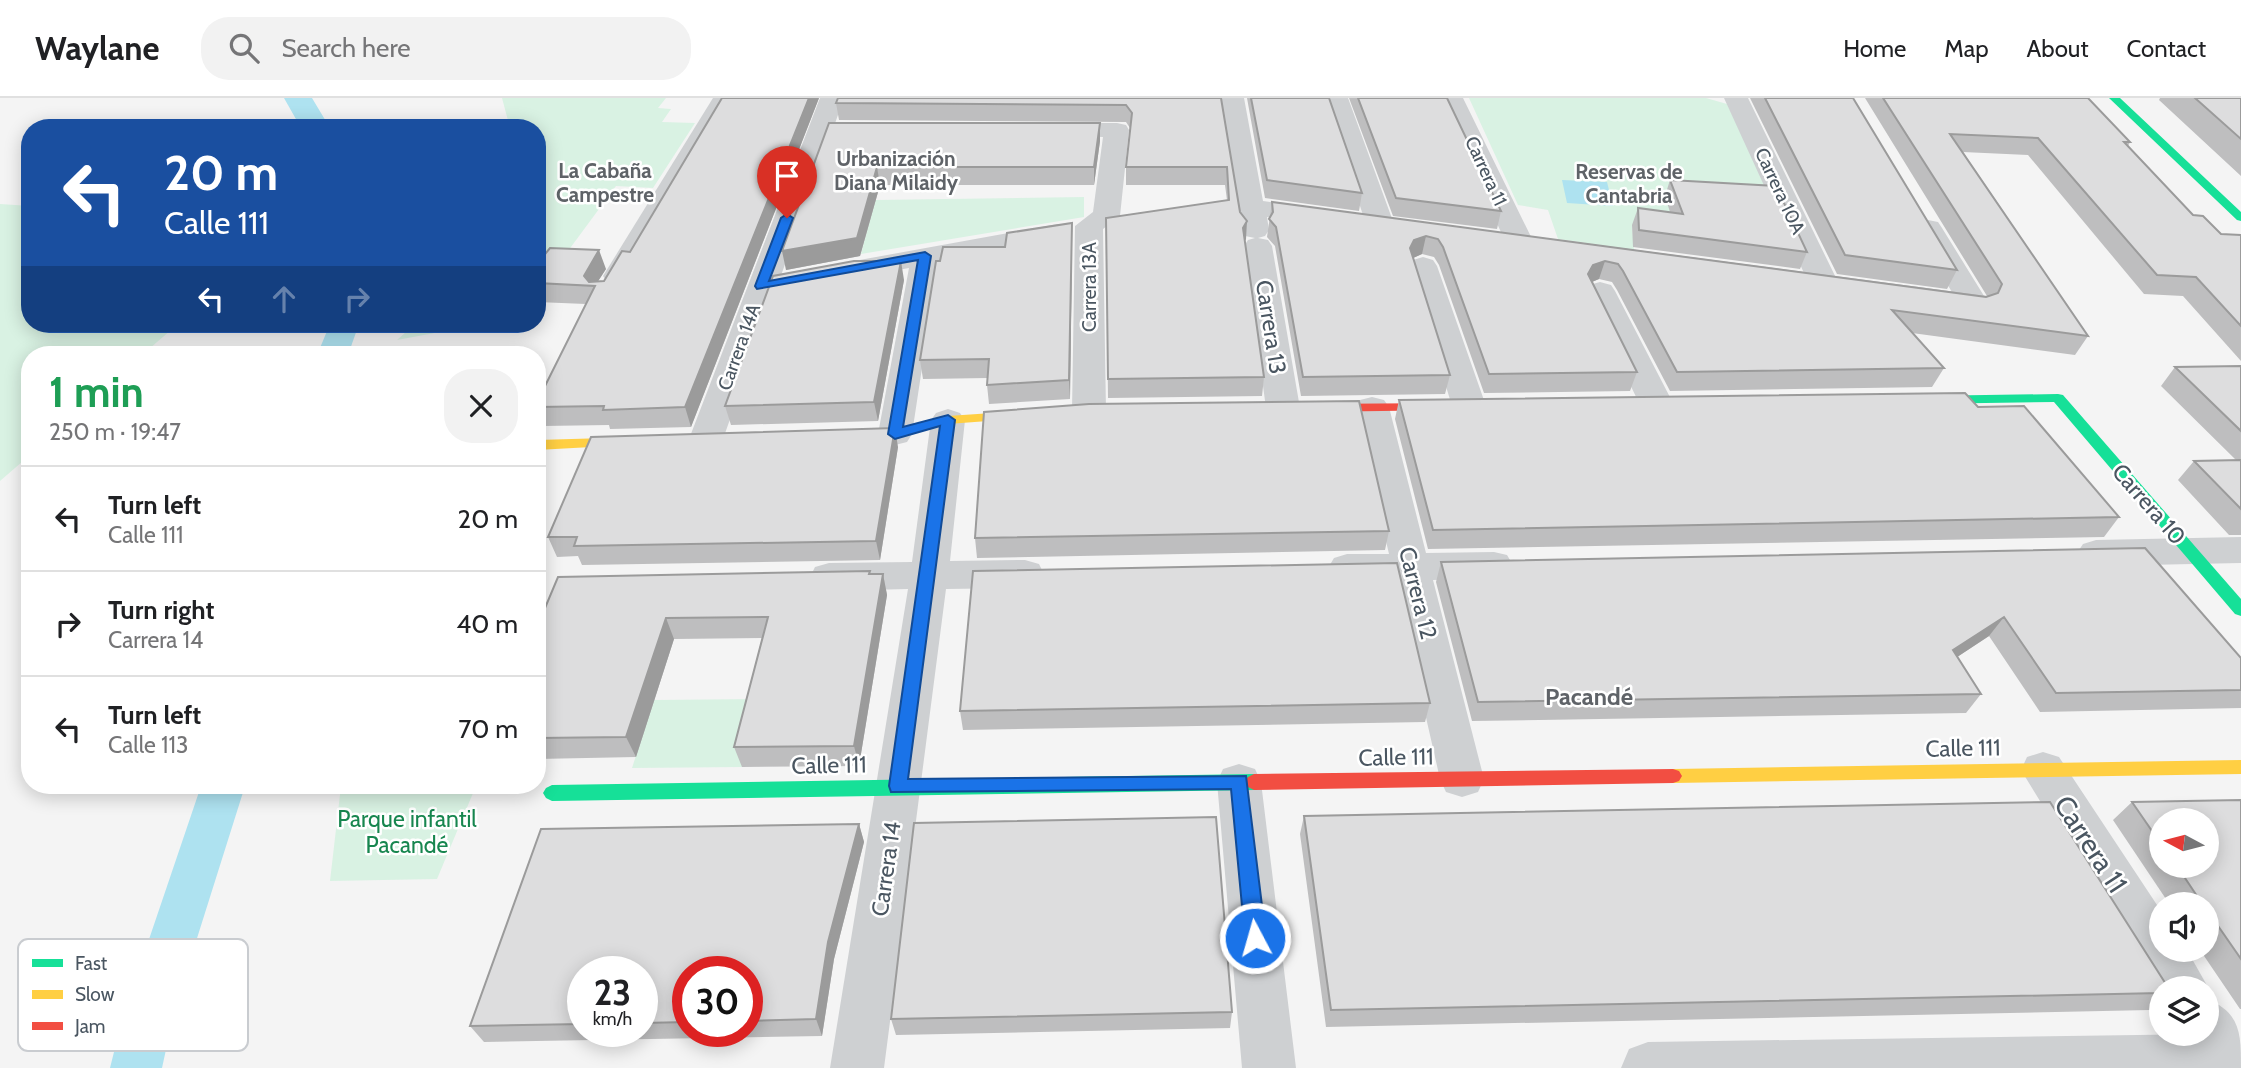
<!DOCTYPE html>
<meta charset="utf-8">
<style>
:root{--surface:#fff;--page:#f2f2f2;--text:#202124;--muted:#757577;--line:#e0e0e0}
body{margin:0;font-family:Cabin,sans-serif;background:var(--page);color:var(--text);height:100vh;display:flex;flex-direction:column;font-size:26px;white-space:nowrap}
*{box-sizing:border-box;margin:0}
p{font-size:23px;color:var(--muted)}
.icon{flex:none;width:38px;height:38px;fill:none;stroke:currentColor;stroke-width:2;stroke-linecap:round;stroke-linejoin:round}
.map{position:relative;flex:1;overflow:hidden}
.sheet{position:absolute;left:21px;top:248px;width:525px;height:448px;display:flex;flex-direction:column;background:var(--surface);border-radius:28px;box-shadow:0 4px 18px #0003}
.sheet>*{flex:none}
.banner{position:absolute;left:21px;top:21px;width:525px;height:214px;border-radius:28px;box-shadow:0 4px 18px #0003;background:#1a4fa0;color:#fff;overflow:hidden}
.needle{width:46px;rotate:277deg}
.controls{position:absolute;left:2149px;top:710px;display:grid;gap:14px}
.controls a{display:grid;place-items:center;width:70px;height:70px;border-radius:50%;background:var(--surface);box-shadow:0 4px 18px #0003;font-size:35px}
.speed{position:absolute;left:567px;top:858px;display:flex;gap:14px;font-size:35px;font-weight:700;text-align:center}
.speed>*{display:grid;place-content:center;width:91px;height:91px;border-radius:50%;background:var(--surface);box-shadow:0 4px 18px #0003;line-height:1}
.speed small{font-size:18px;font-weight:400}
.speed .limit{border:10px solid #d22;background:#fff;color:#111}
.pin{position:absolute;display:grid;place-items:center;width:60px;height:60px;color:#fff;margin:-72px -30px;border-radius:50% 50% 50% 0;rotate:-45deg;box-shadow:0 0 7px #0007}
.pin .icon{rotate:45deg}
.me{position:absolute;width:77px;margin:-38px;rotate:354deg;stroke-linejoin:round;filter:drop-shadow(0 0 5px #0008)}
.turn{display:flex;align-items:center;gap:24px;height:147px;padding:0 28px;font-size:32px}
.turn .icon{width:91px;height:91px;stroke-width:2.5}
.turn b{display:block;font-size:49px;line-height:60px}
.lanes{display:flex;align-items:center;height:66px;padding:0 28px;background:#0003;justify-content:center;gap:35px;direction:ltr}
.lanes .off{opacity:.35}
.round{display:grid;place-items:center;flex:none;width:74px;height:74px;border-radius:28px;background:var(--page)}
.summary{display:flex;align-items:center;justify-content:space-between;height:119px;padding:0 28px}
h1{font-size:42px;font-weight:800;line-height:52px;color:#1e9e55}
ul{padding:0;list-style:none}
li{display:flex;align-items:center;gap:21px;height:105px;padding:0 28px;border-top:2px solid var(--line)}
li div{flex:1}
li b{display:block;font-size:26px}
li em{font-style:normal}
header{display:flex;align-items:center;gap:42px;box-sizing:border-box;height:98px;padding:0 35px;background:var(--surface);border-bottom:2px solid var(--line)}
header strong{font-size:33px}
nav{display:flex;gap:38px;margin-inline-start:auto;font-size:24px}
.search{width:490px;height:63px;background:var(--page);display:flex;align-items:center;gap:18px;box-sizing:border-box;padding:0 24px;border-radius:28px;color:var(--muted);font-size:26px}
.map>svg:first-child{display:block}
.green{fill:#d9f2e3}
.water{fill:#aee2f0}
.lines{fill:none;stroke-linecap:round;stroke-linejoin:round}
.lane{fill:#ced0d2;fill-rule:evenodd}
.street{fill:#ced0d2;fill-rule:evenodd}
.fast{fill:#16e098;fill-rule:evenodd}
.slow{fill:#ffcf43;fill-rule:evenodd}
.jam{fill:#f24e42;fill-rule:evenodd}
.wall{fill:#bebebf;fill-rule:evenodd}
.shaded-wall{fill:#9b9b9b}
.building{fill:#ddddde;stroke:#9b9b9b;stroke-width:2}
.route{fill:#1a73e8;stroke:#114b97;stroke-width:2}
.labels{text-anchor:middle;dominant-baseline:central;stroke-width:5;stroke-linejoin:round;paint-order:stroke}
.far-street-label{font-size:19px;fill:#4a5661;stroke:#fff}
.far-neighbourhood-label{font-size:21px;font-weight:bold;fill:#5f6368;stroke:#fff}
.street-label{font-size:23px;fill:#4a5661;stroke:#fff}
.park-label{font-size:23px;fill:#17864f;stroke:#fff}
.neighbourhood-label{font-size:24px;font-weight:bold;fill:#5f6368;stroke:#fff}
.near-street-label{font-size:28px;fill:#4a5661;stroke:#fff}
.key{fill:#fff;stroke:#c9ccd0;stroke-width:2}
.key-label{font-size:19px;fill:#4a5661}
</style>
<header>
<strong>Waylane</strong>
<div class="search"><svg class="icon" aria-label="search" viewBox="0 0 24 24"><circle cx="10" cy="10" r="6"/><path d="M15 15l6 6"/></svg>Search here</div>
<nav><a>Home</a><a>Map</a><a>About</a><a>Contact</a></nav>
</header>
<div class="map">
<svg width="2241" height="970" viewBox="0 0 2241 970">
<rect width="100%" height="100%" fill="#f4f4f4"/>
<path class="green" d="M502 0H666L658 10 671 11 662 24 695 25 653 90 616 88 537 195V30H510Z
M1469 0H1706L1727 6 1786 129 1632 127 1634 152 1558 141 1548 112 1518 107Z
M1084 99V119L861 156 875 102Z
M0 106 30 108V226H178L142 257H30V357L0 383Z
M415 226H483L397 242Z
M759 601 742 669 632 670 654 602Z
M341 688H476L437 781 330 783Z"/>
<path class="water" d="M284 0H312L330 30H301Z
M1562 82 1607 84 1613 108 1567 105Z
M330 226H359L348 257H317Z
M201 688H245L175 910 162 970H110L123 918Z"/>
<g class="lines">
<path class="lane" d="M713 0H727L621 178 618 182H606L603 178Z"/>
<path class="street" d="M820 0H844L723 341 718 349 706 352 694 349 689 341Z
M1220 0H1244L1263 103 1323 111 1333 113 1337 119 1333 125 1323 127 1267 119 1269 132 1265 138 1258 140 1268 142 1272 148 1300 310 1295 317 1283 320 1271 317 1266 310 1244 148 1248 142 1255 140 1245 138 1241 132Z
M1324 0H1348L1394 126 1390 132H1370L1366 126Z
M1439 0H1463L1534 145 1530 151 1520 153 1510 151 1506 145Z
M1724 0H1748L1839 186 1834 192 1824 195 1814 192 1809 186Z
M1049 25H1117L1126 27 1129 32 1120 118 1103 131 1106 313 1101 320 1089 323 1077 320 1072 313 1075 128 1093 114 1103 39 1040 37 1037 32 1040 27Z
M1928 122 1938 124 1942 130 1989 206 1985 212 1974 215 1963 212 1959 206 1914 130 1918 124Z
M1058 126 1068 128 1072 134 1068 140 938 164 912 336 907 344 895 347 883 344 878 336 909 170 842 182 832 179 827 173 832 167Z
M1423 159 1433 162 1437 168 1486 308 1481 315 1469 318 1457 315 1452 308 1409 168 1413 162Z
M1600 184 1611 187 1615 193 1673 305 1668 312 1656 315 1644 312 1639 305 1585 193 1589 187Z
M1372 299 1384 302 1389 309 1426 455 1494 454 1507 457 1513 467 1507 477 1494 480 1433 482 1484 681 1478 694 1462 699 1446 694 1440 681 1395 483 1347 484 1334 480 1328 470 1334 460 1347 456H1389L1355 309 1360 302Z
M948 311 960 315 965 322 950 463 1025 462 1039 466 1044 476 1039 486 1025 490 946 491 884 970H830L908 491 829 493 815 489 810 479 815 469 829 465 912 464 931 322 936 315Z
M2241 439V465L2096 468 2083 464 2077 455 2083 446 2096 442Z
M2043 654 2059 659 2161 813V852H2187L2209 891 2207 897V891H2161V900L2021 672 2027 659Z
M1239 666 1255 671 1261 684 1296 970H1242L1217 684 1223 671Z
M2207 901C2241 915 2241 936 2241 970H1621L1629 951 1648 944 2207 936Z"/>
<path class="fast" d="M2109 0H2120L2241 114V123L2237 122Z
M2058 296 2063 297 2241 501V518L2235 516 2054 304 1920 306 1913 302 1920 298Z
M1254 676 1260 679 1263 684 1260 689 1254 692 552 703 546 700 543 695 546 690 552 687Z"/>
<path class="slow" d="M1037 312 1044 316 1042 319 948 326 895 340 844 341 837 337 844 333 895 332 948 318Z
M641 339 648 343 646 346 537 352V342Z
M2241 662V676L1673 685 1667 683 1664 678 1667 673 1673 671Z"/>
<path class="jam" d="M1450 305 1455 306 1457 309 1455 312 1308 314 1301 310 1308 306Z
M1673 671 1679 673 1682 678 1679 683 1673 685 1254 692 1248 689 1245 684 1248 679 1254 676Z"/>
</g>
<path class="wall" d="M722 0H819L691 329 610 331 609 327 543 328 537 315V304L586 206 537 204V166L606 171 598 183H604L630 154Z
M1221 0 1240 114 1246 141 1245 143 1264 279 1262 298 1108 300 1106 120 1227 102 1225 87H1126V69L1130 30 1126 24 839 22 836 5Z
M1247 0H1329L1362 95 1359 113 1265 100Z
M1349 0H1447L1501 113 1497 131 1393 118Z
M1750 0H1853L1957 172 1947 191 1837 176Z
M1865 0H2088L2130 44 2128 48 2193 117 2221 136 2241 137V263L2183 198 2144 196 2028 57 1963 54 2088 238 2075 257 1912 235 1944 270 1932 289 1670 293 1617 192 1612 184 1599 181 1592 184 1637 274 1630 293 1484 295 1439 167 1434 159 1422 156 1413 160 1450 277 1445 296 1301 298 1275 148 1267 139 1272 104 1987 198Z
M2160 0H2241V78L2159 2Z
M829 25 1100 43 1094 87H880L860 158 786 172Z
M1670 82 1807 154 1800 171 1633 149 1632 127 1638 110 1670 114 1665 98Z
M1072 143 1070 301 989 306 987 287 988 280 923 281 920 262 940 163 1005 149Z
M904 182 878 323 731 327 725 308Z
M2241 268V437H2229L2178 382 2194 363 2236 362 2161 288 2175 269Z
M1399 302 1978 309 2119 419 2104 439 1428 451 1395 321Z
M898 349 880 462 582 467 578 458 557 459 548 439Z
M1389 433 1385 452 977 460 975 440Z
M2145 450 2241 560V610L2040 614 1989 538 1957 559 1981 596 1966 615 1472 623 1436 484 1441 464Z
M870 473V476H883L887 497 859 668 742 669 734 649 762 540 674 541 636 659 537 661V529Z
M1430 605 1425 624 963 632 960 613Z
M2241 702V911H2240L2200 852H2207V807H2170L2113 722 2132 704ZM2161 723 2207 768H2161Z
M1304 718 2161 891V903L2150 912 1326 929 1300 736Z
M859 726 864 744 834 861 822 938 484 944 470 928ZM583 873H642V933H583ZM688 873H747V933H688Z
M1232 914 1230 930 896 937 891 921Z"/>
<path class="shaded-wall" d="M809 0H819L691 329 685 309Z
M1100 25V43L1094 87V69Z
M877 69 880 87 860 158 786 172 782 153Z
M1247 123 1246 141 1241 148 1243 130Z
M1072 125V143L1070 301 1069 282Z
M1426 138 1422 156 1411 161 1410 150 1414 142Z
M599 152 606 171 595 188H587L584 178Z
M901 163 904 182 878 323 874 304Z
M1605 163 1599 181 1587 186 1588 176 1593 167Z
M895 330 898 349 880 462 876 443Z
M883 476 887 497 859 668 854 648Z
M2004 519 1989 538 1939 571 1953 552Z
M666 520 674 541 636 659 626 639Z
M859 726 864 744 834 861 822 938 816 921 828 844Z"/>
<path class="building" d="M722 0H809L685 309 603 312 604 308 537 309V304L595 188 537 185V166L550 150 599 152 584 178 589 184 604 183 622 153 630 154Z
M838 0H1221L1240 114 1247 123 1243 130 1264 279 1108 281 1106 120 1229 102 1227 69H1126L1132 15 1126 7 836 5Z
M1251 0H1329L1362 95 1267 82Z
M1358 0H1447L1501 113 1396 100Z
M1765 0H1853L1957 172 1845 157Z
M1883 0H2088L2130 44H2124L2193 117 2203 118 2221 136 2241 137V228L2196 179 2157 177 2038 40 1950 36 2088 238 1892 212 1944 270 1677 274 1623 173 1618 166 1605 163 1593 167 1588 176 1637 274 1489 276 1443 149 1438 141 1426 138 1414 142 1410 150 1450 277 1303 279 1276 129 1269 121 1273 114 1272 104 1986 199 1998 195 2002 186Z
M2195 0H2241V41Z
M829 25H1100L1094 69H877L857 140 782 153Z
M1670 82 1776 88 1807 154 1639 132 1638 110 1683 116Z
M1072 125 1069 282 987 287 989 261 920 262 936 163H940L943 149H1005L1007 135Z
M854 163H901L874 304 725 308 773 178Z
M2241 268V333L2175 269Z
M1965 295 1978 309 2024 308 2119 419 1433 432 1399 302Z
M1359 303 1389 433 975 440 984 314 1089 306Z
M895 330 876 443 574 448 577 439H548L591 339Z
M2241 362V411L2194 363Z
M2145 450 2241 560V592L2056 595 2004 519 1953 552 1981 596 1478 604 1441 464Z
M1397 465 1430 605 960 613 973 473Z
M870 473 869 476H883L854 648 734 649 768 519 666 520 626 639 537 640V529L558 479Z
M2241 702V861L2207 812V807H2203L2177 768H2207V723H2161V746L2132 704Z
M2050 704 2169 891H2161V895L1331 912 1304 718Z
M1216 719 1232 914 891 921 914 725Z
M859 726 828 844 816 921 747 923V873H688V924L642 925V873H583V926L470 928 541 731Z"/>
<path class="route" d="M787 116 793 120 769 183 925 154 931 158 903 329 948 317 955 322 908 681 1246 678 1266 840 1263 846 1255 849 1248 846 1245 840 1231 691 891 694 889 688 940 328 895 341 888 336 918 162 757 191 755 188 781 120Z"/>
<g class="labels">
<g class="far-street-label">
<text transform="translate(1486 73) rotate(65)">Carrera 11</text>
<text transform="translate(1780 93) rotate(65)">Carrera 10A</text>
<text transform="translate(1089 189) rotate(-90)">Carrera 13A</text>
<text transform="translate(739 249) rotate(-70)">Carrera 14A</text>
</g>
<g class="far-neighbourhood-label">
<text x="896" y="60">Urbanización<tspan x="896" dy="24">Diana Milaidy</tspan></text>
<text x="605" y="72">La Cabaña<tspan x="605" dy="24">Campestre</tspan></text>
<text x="1629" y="73">Reservas de<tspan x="1629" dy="24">Cantabria</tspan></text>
</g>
<g class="street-label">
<text transform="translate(1271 229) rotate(81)">Carrera 13</text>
<text transform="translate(2149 406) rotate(49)">Carrera 10</text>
<text transform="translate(1418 495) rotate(76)">Carrera 12</text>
<text transform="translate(1963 650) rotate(-1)">Calle 111</text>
<text transform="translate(1396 659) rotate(-1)">Calle 111</text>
<text transform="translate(829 667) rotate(-1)">Calle 111</text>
<text transform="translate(886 771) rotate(-82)">Carrera 14</text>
</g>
<g class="park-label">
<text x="407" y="721">Parque infantil<tspan x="407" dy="26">Pacandé</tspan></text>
</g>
<g class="neighbourhood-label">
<text x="1589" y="598">Pacandé</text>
</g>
<g class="near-street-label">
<text transform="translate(2091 746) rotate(57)">Carrera 11</text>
</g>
</g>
<rect x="18" y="841" width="230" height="112" rx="10" class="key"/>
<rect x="32" y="861" width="31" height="8" fill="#16e098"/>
<rect x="32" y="892" width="31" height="9" fill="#ffcf43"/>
<rect x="32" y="924" width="31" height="8" fill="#f24e42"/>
<g class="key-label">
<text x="75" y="872">Fast</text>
<text x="75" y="903">Slow</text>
<text x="75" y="935">Jam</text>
</g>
</svg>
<div class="controls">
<a><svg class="needle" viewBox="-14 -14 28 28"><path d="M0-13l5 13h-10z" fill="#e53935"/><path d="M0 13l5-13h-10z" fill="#757577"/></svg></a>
<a><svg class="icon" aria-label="sound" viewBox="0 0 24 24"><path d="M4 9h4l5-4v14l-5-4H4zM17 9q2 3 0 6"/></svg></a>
<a><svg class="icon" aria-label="layers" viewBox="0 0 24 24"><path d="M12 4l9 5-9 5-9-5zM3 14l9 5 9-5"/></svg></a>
</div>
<div class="speed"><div>23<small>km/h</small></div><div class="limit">30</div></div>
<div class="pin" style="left:787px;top:120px;background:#d93025"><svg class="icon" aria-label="arrive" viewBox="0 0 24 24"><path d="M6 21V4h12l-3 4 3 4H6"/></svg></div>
<svg class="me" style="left:1255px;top:840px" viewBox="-20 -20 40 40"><circle r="17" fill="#1a73e8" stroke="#fff" stroke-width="3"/><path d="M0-11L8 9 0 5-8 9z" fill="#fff"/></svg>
<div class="banner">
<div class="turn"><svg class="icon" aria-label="left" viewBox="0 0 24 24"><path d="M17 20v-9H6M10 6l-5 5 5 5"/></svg><div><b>20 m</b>Calle 111</div></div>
<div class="lanes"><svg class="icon" aria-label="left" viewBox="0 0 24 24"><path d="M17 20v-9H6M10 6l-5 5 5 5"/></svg><svg class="icon off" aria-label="ahead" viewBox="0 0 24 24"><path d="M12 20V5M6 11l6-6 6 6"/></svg><svg class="icon off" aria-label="right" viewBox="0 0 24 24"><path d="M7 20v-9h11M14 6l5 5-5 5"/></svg></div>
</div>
<section class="sheet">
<div class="summary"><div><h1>1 min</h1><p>250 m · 19:47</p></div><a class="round"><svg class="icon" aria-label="close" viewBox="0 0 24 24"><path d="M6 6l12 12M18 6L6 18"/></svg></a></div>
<ul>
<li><svg class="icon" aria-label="left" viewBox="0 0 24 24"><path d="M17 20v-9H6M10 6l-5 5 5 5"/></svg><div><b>Turn left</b><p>Calle 111</p></div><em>20 m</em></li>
<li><svg class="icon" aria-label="right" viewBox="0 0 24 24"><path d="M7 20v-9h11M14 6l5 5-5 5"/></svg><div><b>Turn right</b><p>Carrera 14</p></div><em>40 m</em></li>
<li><svg class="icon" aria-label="left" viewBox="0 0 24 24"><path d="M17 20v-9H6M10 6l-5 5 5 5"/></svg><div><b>Turn left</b><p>Calle 113</p></div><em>70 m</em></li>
</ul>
</section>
</div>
